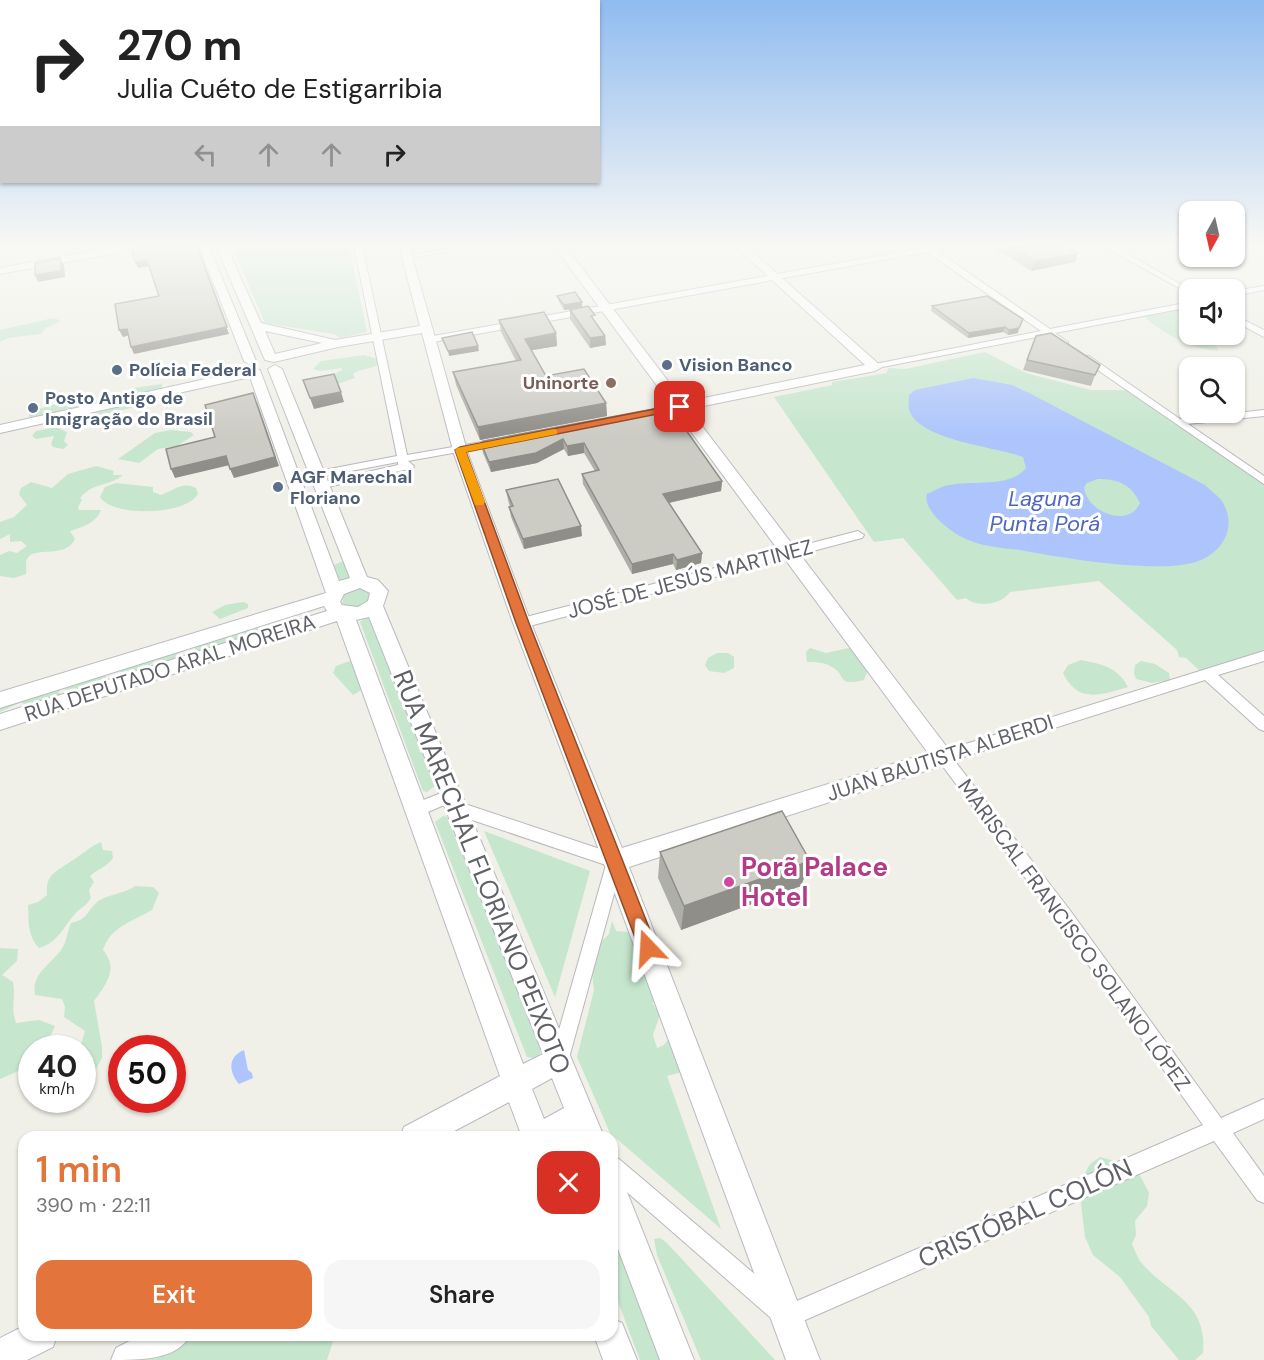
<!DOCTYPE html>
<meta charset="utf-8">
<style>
:root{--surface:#fff;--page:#f6f6f6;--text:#222;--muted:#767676;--accent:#e3743b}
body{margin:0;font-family:"DM Sans",sans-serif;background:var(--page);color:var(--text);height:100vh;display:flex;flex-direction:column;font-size:22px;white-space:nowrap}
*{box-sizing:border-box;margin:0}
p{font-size:20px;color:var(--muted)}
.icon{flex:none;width:33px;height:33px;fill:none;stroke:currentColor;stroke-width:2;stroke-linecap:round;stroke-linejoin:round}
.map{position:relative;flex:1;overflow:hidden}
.panel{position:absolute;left:18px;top:1131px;width:600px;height:210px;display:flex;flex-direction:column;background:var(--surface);border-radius:18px;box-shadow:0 2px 4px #0004}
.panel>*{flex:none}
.banner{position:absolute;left:0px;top:0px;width:600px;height:183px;box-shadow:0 2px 4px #0004;background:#fff;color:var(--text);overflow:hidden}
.needle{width:39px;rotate:188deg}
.buttons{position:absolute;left:1179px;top:201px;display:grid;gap:12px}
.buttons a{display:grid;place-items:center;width:66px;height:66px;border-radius:12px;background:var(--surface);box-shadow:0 2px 4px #0004;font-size:30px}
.speed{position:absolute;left:18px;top:1035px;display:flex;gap:12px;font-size:30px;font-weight:700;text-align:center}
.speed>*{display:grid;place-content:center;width:78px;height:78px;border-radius:50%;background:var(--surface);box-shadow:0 2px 4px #0004;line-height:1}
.speed small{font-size:15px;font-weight:400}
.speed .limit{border:9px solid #d22;background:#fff;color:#111}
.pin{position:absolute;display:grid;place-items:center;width:51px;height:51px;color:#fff;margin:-26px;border-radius:12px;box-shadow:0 3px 9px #0006}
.me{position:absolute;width:66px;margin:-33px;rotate:340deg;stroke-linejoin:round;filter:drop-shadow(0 0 4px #0008)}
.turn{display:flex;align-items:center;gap:21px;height:126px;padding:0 18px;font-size:27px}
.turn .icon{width:78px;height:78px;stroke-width:2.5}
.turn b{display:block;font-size:42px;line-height:51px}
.lanes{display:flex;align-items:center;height:57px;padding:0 18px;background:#0003;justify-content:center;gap:30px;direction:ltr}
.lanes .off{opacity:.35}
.round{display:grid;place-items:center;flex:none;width:63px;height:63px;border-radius:18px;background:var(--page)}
.overview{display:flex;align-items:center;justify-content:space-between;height:102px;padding:0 18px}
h1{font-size:36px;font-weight:600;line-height:45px;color:var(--accent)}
.primary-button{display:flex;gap:12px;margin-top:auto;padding:12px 18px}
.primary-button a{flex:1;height:69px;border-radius:18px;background:var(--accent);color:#fff;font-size:24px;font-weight:600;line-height:69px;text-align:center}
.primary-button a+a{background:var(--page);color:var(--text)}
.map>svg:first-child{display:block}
.green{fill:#c6e6ce}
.water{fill:#adc5fc;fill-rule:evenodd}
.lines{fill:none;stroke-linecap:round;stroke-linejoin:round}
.street-casing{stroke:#b8b8bd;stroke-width:2}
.secondary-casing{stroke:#b9bac0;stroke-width:2}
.street{fill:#fff;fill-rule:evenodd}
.secondary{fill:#fff;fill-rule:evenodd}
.wall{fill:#afafa9}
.shaded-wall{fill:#8f8e89}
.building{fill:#cccbc4;stroke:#8f8e89;stroke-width:1.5}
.route{fill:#e3743b;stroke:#944b26;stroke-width:1.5}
.slow{fill:#f59e0b}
.service-dot{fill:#5c6f8a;stroke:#fff;stroke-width:2}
.education-dot{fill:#8d6e63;stroke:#fff;stroke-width:2}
.hotel-dot{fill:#d1479c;stroke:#fff;stroke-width:2}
.labels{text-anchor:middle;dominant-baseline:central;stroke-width:6;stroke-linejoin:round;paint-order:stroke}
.far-service-label{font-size:18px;font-weight:bold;fill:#4e5e75;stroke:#fff;text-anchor:start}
.far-education-label{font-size:18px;font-weight:bold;fill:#785e54;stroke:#fff;text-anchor:end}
.street-label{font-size:21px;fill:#5f6167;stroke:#fff}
.water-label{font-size:22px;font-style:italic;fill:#4e68c0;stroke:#fff}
.near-hotel-label{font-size:26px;font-weight:bold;fill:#b23c85;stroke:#fff;text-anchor:start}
.near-street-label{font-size:26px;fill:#5f6167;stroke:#fff}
</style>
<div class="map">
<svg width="1264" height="1360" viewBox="0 0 1264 1360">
<rect width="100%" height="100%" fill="#f0f0e8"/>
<path class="green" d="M256 246H349L367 332 340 338 334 334 265 323 236 255Z
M1165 306C1172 306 1179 305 1183 312L1179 317 1189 322 1190 334 1194 335 1217 347 1219 351C1192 349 1162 334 1143 315L1161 310 1160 307Z
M53 318 60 320 59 322 46 328 41 334 8 338 0 342V330Z
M985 352 1026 373 1091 390H1128L1264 483V650L1200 671 1186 658 1179 657 1177 650 1099 581 1010 592C1001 605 977 608 966 598L957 600 903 538 874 542 774 397 832 385V382L887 373 888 368 905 369Z
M364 355 378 359V364C372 370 361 368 353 374L355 378 341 383H331L328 377 342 370V368L320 371 313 369 321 361Z
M162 384V389L131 408 97 416 62 423 29 418V415C37 406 82 398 95 398L98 403 121 398 134 388Z
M56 427 67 432 64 441 68 445 63 449 53 447 51 444 54 436 36 439 32 436 36 431Z
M171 430 191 432 194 435 177 446 158 449 139 463 118 459 155 433Z
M96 466 114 471 113 475H123C108 487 93 482 80 498L82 500 78 507 79 510H101C96 523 83 527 70 531L75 539C65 560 34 545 27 559 25 564 27 569 26 574L14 578 0 576V555L9 551 17 553 27 546 21 541 10 542V534L0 539V522L14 517 27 505 19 494 21 488 31 482 52 488 68 474Z
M116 483 153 487V492L161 495C174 490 183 481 196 488L198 494C185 516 112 517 100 497L105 487Z
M341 562H344L354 589H364L370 593 368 602 357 608 342 604 344 594 334 565Z
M243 602 248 604V608L220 619 212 612 225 605Z
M367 617 370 618 435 786 427 792 423 791 360 622Z
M260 626 259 633 234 644 226 642 202 652 195 651V644Z
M810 648 826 653 849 648 864 652 869 667 864 680C836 687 847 675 832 667 824 662 816 662 807 662L806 652Z
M180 649V657L171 663 160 666 156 660 138 674 123 676 118 667Z
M717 653H728L734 657V668L724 673 709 671 705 665 708 658Z
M1081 660C1101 664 1118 667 1128 687 1101 695 1078 704 1063 673L1068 665Z
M350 661 362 664 366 673 378 675V685L363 689 353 695 333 673 336 666Z
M1141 661 1155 664 1169 673 1170 680 1152 683 1136 679 1134 673 1135 665Z
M96 663 106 675V681L68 692 63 688 58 692 61 694 60 697 30 707 21 702 0 712V701L70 673 75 668Z
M443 816 447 817 542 1048 540 1054 533 1058 527 1057 435 822Z
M484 831 590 871 555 997Z
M101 842 103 850 112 851 113 858C107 867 99 868 90 876L94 882 89 890 91 898C85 908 80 907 74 915 63 928 57 943 39 948 27 935 29 921 28 905L38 902 47 895C45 873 58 871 73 860 83 854 89 847 101 842Z
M135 886 153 887 159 893 152 910C133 921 110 927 103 950 119 969 106 984 94 1001L102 1047V1058L96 1069 86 1068 83 1065 82 1048H80L85 1031 64 1017 65 1007 62 999 35 995C31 974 50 965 61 950 67 942 67 932 71 923 88 919 85 914 96 903 104 895 124 894 135 886Z
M612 921 616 931 640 933 653 992V1004L660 1015 653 1035 657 1048 664 1045 672 1035 682 1072 667 1076 721 1229 610 1133 577 1057 594 990 591 966 599 944 609 934Z
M0 948 18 949 17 961 2 975 13 982C16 999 10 1006 16 1023L39 1020 55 1026 45 1048H32L31 1062 25 1068 0 1079Z
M1100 1157 1129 1165 1141 1177 1149 1193 1147 1206 1135 1221 1136 1235 1132 1244C1134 1249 1137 1256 1140 1261 1166 1294 1208 1300 1203 1353L1195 1360H1179L1151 1326 1149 1317 1120 1277 1093 1255 1085 1237 1081 1204 1084 1175 1090 1164Z
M612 1233 661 1360H640L612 1286Z
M660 1238 667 1243 775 1360H701L657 1255 654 1239Z
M136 1335H335L327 1360H131Z"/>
<path class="water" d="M973 378 1012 385 1031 394 1205 485C1210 490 1218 496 1222 501 1239 528 1221 556 1192 563 1151 573 1063 558 1020 550 1003 548 983 547 966 539 952 533 922 511 927 494 934 491 942 486 949 485 972 480 1010 488 1026 468L1023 457C997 447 916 440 909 409 908 405 909 399 909 395L915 390ZM1098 479C1118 479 1131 484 1140 503 1129 529 1086 512 1084 487L1087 483Z
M244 1050 248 1070 252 1073 253 1078 239 1084C229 1072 227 1057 244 1050Z"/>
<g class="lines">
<g class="street-casing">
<path id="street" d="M354 246H362L407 455 499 439 503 440V444L408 461 414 466 413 468 323 488 319 487V483L398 465V462L319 477 314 474 319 471 397 456Z
M462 246H481L407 259 403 257Z
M922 246H950L935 250 1050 329 1190 302V307L1055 333 1068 342V346L1065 347 1047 335 872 369 870 367 875 364 1041 331 927 252 428 343 424 340 428 337 922 248Z
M1103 246H1113L1191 290H1190V294Z
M1264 286V290L1234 296V291Z
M1234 315 1264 330V337L1234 321Z
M1083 356H1089L1180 419 1264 410V416L1188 424 1264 476V484L1083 360Z
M858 531 864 535 862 538 522 628 516 623 522 618Z
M1264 651V661L1218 675 1264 716V731L1259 729 1205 680 954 760 1069 909 1221 1118 1264 1099V1119L1233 1133 1264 1176V1203L1257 1200 1214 1141 787 1328 779 1325 612 1179V1156L619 1159 790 1304 1203 1125 1057 921 936 757 938 753 943 751Z
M451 789 456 790 459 795 456 800 416 817 411 815 408 810 411 805Z
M456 801 621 856 623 861 569 1058 567 1065 560 1067 553 1065 551 1058 606 865 451 813 448 808 451 803Z"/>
</g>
<g class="secondary-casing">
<path id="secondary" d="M120 246H144L139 249 0 274V268Z
M199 246H209L256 361 255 364 250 365 244 361Z
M216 246H226L228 249 234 246H247L231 256 261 323 335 340 420 326 399 246H409L468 454 531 623 622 848 928 753 554 246H565L684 402 865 365 735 246H746L882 367 875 371 689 409 950 751 954 757 950 763 629 867 820 1360H786L603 861 513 623 454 454 422 333 338 347 274 362 265 360ZM265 331 322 343 275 354Z
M275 365 282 369 367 577 378 580 388 591 383 606 604 1137H576L574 1134 568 1137H522L509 1102 443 1137H400L404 1127 500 1076 337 621 0 730V714L327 611 324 606 0 708V692L326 593 250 377 0 433V425L250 369 260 370 339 581 350 578 268 369ZM360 588 370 593 368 601 358 607 342 605 340 602 344 594ZM369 617 543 1054 523 1064 356 620ZM552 1078 564 1108 544 1119 532 1089Z
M612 1178 623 1182 694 1360H660L612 1233Z
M612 1319 622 1323 637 1360H603L594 1335H612Z
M24 1326V1335H57L53 1347 27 1360H0V1338Z
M141 1335H190C178 1360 140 1360 111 1360L116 1348Z"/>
</g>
<use href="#street" class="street"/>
<use href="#secondary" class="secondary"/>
</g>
<path class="wall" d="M994 246H1066L1078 253 1075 262 1031 271 993 247Z
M557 296 582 302V307L564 310 558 300Z
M987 296 1018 333 1008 335 1003 332 968 338 931 311 932 306Z
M570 310 595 321 605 336 606 345 590 348 570 319Z
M499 320 556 333 557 346 532 350 546 376 606 403 607 416 480 440 456 385 453 372 516 361 501 332Z
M1036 336 1095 375 1091 386 1023 370Z
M669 406 722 481 721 491 669 503 702 553 701 563 676 570 673 564 632 574 583 484 582 474 595 471 584 453 568 456 564 449 537 463 491 472 483 453 481 443Z
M506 490 582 536 524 549 511 517 509 507H510L508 500Z
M660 852 810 861 801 886 681 930 658 878Z"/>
<path class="shaded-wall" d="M197 246 229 334 134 354 131 347Z
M1078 253 1075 262 1031 271 1035 261Z
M60 258 64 265 65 277 38 282 35 275Z
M147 260 150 266 138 268 135 262Z
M582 302V307L564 310V305Z
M1005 327 1003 332 968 338 969 333Z
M1019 328 1018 333 1008 335 1009 330Z
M127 329 130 335 123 337 119 330Z
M556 333 557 346 527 351 525 339Z
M605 336 606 345 590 348V338Z
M478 346 479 351 449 356 448 351Z
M341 392 344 402 314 409 310 398Z
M257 402 279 466 234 478 230 469Z
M606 403 607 416 480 440 478 427Z
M563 439 564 449 537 463 491 472 489 462Z
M584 443V453L568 456 567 446Z
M226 456 230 465 175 478 171 469Z
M722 481 721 491 663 504V494Z
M581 526 582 536 524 549 523 539Z
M702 553 701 563 676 570 677 560Z
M673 554V564L632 574V564Z
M810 861 801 886 681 930 684 906Z"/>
<path class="building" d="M131 246H197L227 327 131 347 127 329 119 330 115 304 159 296 147 260 135 262Z
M1010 246H1066L1078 253 1035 261Z
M60 258 61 271 35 275V263Z
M575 292 582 302 564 305 557 296Z
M987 296 1023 319 1019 328 1009 330 1005 327 969 333 932 306Z
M588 306 595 315 591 316 605 336 590 338 570 310Z
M544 312 556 333 525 339 546 376 584 369 606 403 478 427 453 372 521 360 499 320Z
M472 332 478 346 448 351 442 338Z
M1051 333 1100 365 1095 375 1027 360 1036 336Z
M334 374 341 392 310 398 303 380Z
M253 393 275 457 230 469 226 456 171 469 166 449 215 437 205 405Z
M669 406 722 481 663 494 702 553 677 560 673 554 632 564 582 474 599 470 584 443 567 446 563 439 536 453 489 462 481 443H483V441Z
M558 479 581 526 523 539 509 507 513 506 506 490Z
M782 811 810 861 684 906 660 852Z"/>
<linearGradient id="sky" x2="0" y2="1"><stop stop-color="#90bbf0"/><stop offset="0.56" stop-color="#f8f8f5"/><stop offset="1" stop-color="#f8f8f5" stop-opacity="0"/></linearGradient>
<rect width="1264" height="437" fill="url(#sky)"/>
<path class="route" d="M680 404 683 405V409L466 452 529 623 657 948 654 954 648 956 642 954 639 948 516 623 455 450 460 447Z"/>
<path class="slow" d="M554 429 557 430V434L466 452 485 502 483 505H475L455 450 457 448Z"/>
<g class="service-dot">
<circle cx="667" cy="365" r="6"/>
<circle cx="117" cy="370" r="6"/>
<circle cx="33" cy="408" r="6"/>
<circle cx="278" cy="487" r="6"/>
</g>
<circle class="education-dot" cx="611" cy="383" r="6"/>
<circle class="hotel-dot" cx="729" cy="882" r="6"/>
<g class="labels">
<g class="far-service-label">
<text x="679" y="365">Vision Banco</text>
<text x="129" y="370">Polícia Federal</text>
<text x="45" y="398">Posto Antigo de<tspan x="45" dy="21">Imigração do Brasil</tspan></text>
<text x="290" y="477">AGF Marechal<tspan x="290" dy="21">Floriano</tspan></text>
</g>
<g class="far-education-label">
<text x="599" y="383">Uninorte</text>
</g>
<g class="street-label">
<text transform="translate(690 579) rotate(-15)">JOSÉ DE JESÚS MARTINEZ</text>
<text transform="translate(170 668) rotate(-18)">RUA DEPUTADO ARAL MOREIRA</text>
<text transform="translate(940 758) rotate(-18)">JUAN BAUTISTA ALBERDI</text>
<text transform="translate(1074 935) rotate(54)">MARISCAL FRANCISCO SOLANO LÓPEZ</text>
</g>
<g class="water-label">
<text x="1045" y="498">Laguna<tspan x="1045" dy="25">Punta Porá</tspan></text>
</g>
<g class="near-hotel-label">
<text x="741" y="867">Porã Palace<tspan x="741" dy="30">Hotel</tspan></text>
</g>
<g class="near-street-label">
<text transform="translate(482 872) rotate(68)">RUA MARECHAL FLORIANO PEIXOTO</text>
<text transform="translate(1025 1213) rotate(-24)">CRISTÓBAL COLÓN</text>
</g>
</g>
</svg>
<div class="buttons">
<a><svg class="needle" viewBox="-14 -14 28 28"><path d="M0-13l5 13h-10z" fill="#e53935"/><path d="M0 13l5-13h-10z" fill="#767676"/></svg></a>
<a><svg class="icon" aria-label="sound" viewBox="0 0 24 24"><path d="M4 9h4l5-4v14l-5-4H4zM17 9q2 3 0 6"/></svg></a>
<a><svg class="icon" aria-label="search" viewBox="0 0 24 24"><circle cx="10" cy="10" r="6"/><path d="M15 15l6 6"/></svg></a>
</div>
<div class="speed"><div>40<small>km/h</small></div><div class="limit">50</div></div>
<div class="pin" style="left:680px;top:407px;background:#d93025"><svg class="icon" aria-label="arrive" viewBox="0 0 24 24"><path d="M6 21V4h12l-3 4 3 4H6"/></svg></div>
<svg class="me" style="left:648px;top:948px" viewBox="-20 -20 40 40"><path d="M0-17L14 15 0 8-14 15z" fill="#e3743b" stroke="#fff" stroke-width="4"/></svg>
<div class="banner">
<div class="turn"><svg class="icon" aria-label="right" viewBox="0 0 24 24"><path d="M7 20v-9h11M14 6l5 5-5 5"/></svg><div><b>270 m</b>Julia Cuéto de Estigarribia</div></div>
<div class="lanes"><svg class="icon off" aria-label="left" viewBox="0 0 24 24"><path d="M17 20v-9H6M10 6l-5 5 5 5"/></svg><svg class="icon off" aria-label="ahead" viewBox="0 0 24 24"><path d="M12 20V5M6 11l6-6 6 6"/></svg><svg class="icon off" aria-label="ahead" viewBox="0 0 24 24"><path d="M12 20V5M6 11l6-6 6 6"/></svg><svg class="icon" aria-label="right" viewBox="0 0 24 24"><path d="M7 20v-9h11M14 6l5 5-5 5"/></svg></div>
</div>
<section class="panel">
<div class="overview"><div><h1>1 min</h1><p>390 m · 22:11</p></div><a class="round" style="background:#d93025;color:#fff"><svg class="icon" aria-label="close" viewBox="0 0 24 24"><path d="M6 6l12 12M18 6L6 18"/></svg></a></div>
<div class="primary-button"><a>Exit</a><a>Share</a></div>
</section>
</div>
